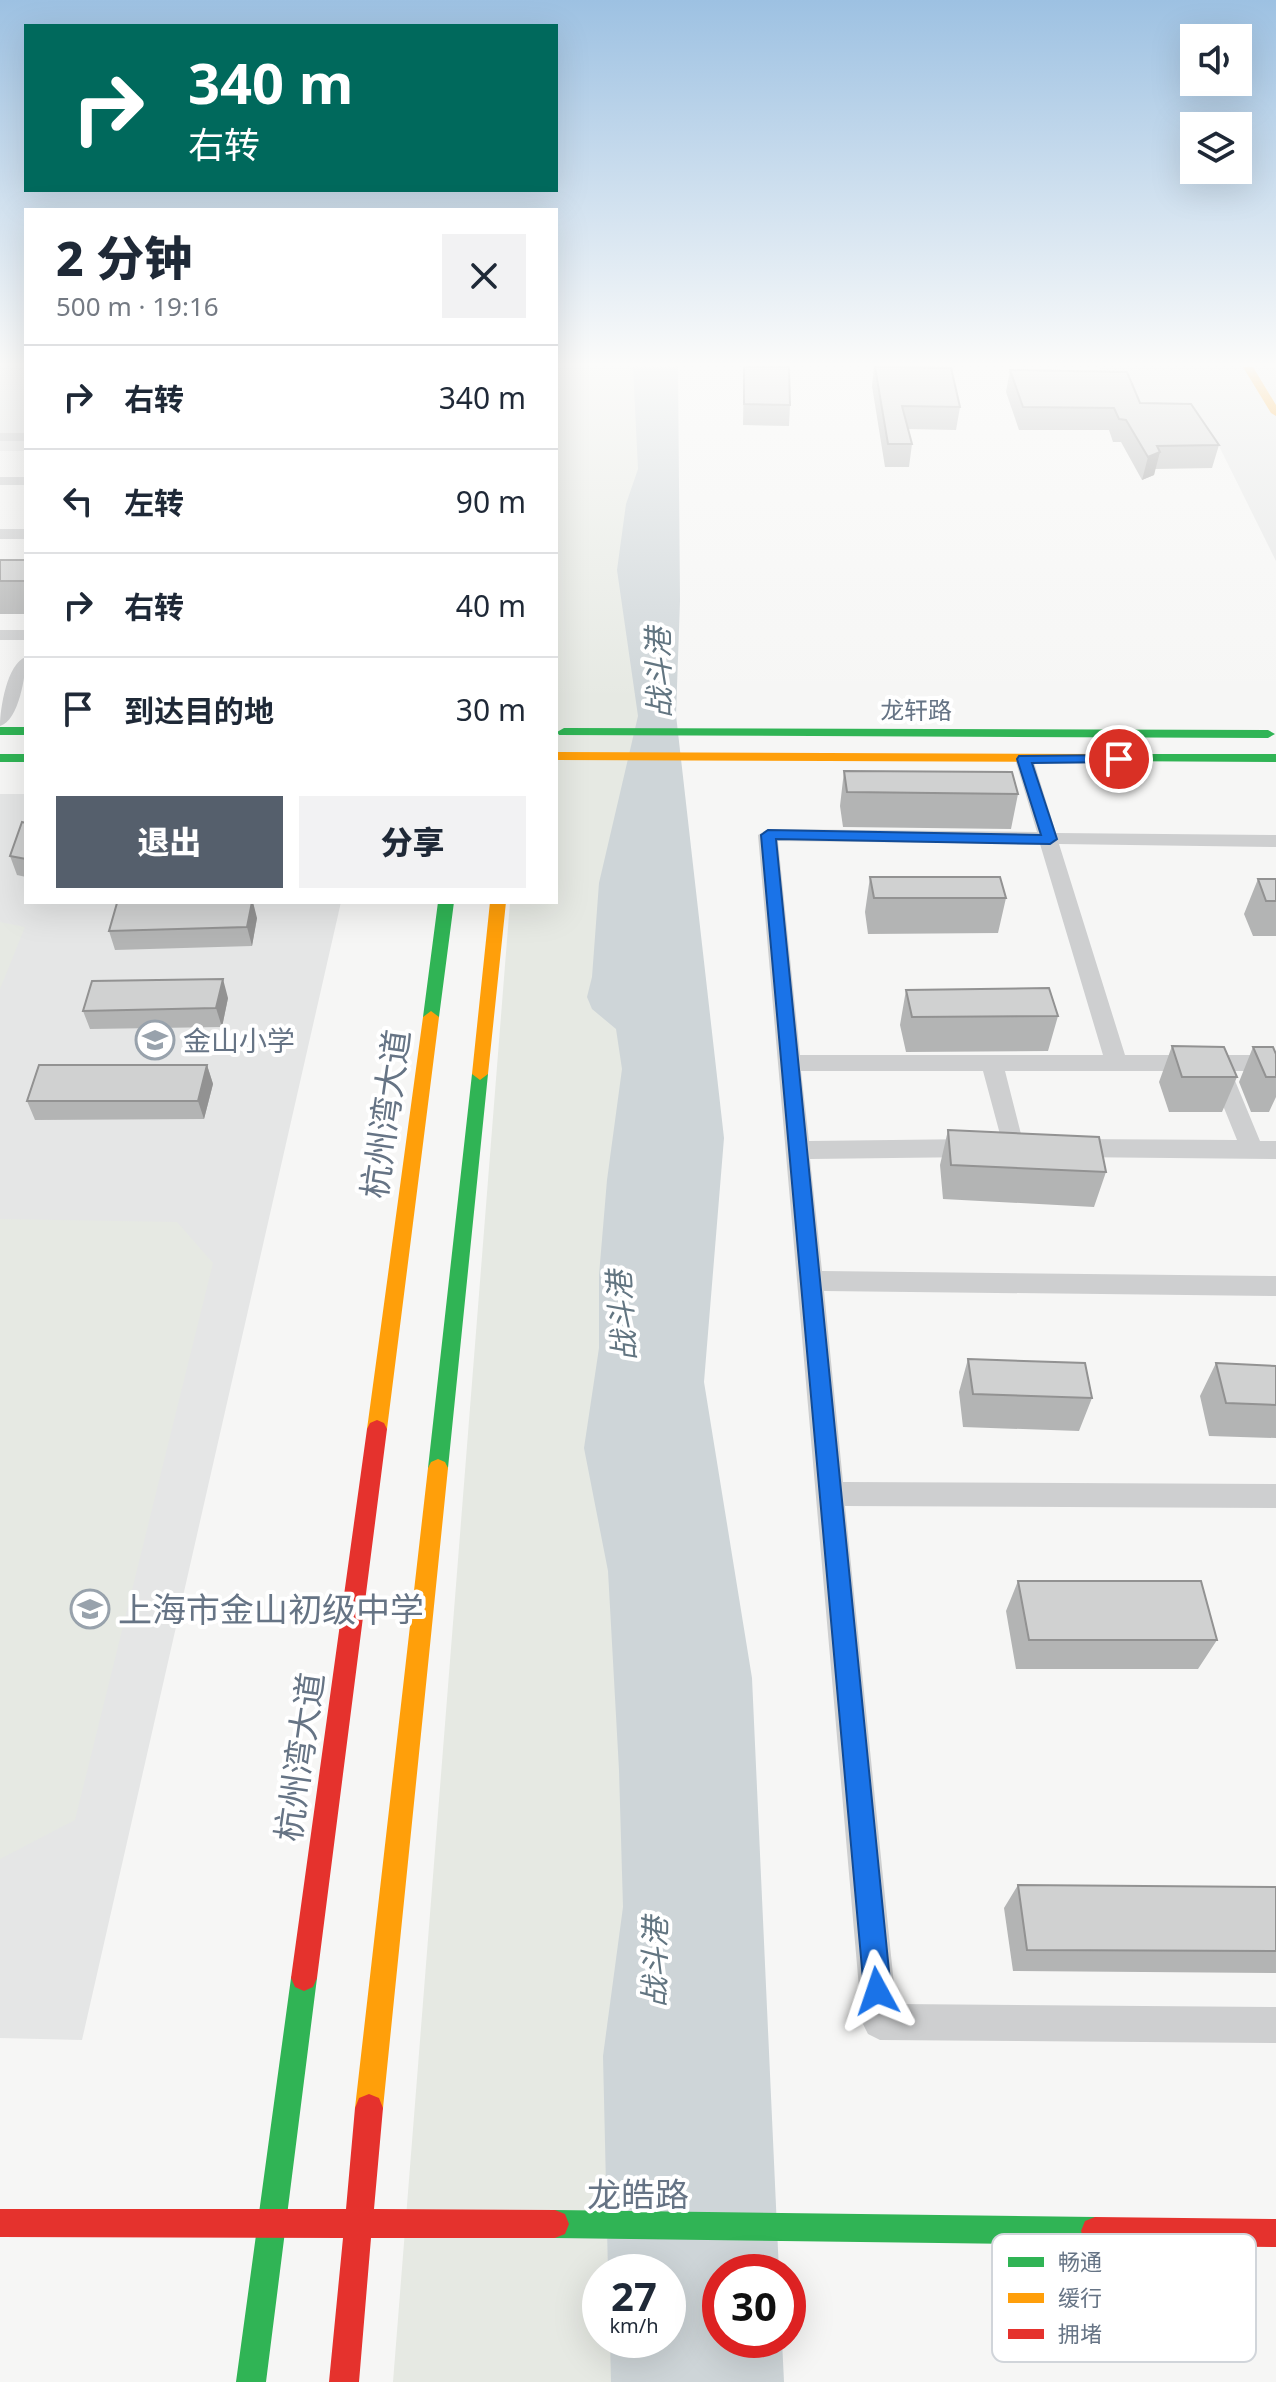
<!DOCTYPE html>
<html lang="zh">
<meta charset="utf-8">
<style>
:root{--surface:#fff;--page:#f2f2f3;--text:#1f2937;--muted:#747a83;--line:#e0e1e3;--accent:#555f6c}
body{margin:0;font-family:"Noto Sans","Noto Sans SC",sans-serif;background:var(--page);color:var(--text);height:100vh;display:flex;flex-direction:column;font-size:30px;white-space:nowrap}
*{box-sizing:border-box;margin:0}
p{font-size:26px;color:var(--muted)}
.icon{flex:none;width:44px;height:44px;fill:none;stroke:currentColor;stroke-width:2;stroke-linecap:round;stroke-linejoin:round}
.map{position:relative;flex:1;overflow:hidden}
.side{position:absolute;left:24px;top:208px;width:534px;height:696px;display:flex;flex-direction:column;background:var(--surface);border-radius:0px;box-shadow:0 8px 32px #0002}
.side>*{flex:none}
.hud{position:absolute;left:24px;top:24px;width:534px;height:168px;border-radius:0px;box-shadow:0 8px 32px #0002;background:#00695c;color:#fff;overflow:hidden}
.buttons{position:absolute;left:1180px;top:24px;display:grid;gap:16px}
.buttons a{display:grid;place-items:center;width:72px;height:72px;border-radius:0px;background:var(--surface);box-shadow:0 8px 32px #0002;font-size:40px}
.speed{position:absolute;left:582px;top:2254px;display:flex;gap:16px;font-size:40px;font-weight:700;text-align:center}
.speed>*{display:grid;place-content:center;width:104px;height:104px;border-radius:50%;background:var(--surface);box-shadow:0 8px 32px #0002;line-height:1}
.speed small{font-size:20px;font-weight:400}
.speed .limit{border:12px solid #d22;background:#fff;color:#111}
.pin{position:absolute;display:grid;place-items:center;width:68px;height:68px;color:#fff;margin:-34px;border:4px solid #fff;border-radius:50%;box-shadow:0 2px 8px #0007}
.me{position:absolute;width:88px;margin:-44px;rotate:355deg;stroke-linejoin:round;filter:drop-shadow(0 0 6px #0008)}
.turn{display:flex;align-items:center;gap:28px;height:168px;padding:0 32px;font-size:36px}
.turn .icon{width:104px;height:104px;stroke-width:2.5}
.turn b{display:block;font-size:56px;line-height:68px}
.round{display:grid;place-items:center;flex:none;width:84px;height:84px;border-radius:0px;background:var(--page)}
.summary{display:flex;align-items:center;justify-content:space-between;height:136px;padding:0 32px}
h1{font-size:48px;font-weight:800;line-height:60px}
.button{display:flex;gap:16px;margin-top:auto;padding:16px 32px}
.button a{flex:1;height:92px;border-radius:0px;background:var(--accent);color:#fff;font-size:32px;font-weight:800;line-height:92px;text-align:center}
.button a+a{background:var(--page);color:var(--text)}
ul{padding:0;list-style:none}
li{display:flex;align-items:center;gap:24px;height:104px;padding:0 32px;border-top:2px solid var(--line)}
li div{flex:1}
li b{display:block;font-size:30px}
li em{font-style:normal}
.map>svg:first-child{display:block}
.built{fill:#e5e6e6}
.green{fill:#e6e9e3}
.water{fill:#ced5d8}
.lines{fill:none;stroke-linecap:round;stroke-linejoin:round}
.street{fill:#cecfd0;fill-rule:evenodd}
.fast{fill:#30b455;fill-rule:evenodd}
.slow{fill:#ff9f0a;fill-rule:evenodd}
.jam{fill:#e5322d;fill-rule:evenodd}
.wall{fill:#b3b4b4}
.shaded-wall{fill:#929292}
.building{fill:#d0d1d1;stroke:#929292;stroke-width:2}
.route{fill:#1a73e8;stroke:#114b97;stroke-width:2}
.labels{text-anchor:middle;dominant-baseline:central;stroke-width:8;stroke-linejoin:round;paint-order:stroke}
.far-street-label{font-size:24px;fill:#667485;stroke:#fff}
.poi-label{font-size:28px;fill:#667485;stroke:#fff;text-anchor:start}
.water-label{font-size:30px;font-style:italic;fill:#627581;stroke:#fff}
.near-street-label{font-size:34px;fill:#667485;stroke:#fff}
.near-poi-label{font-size:34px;fill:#667485;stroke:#fff;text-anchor:start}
.key{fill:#fff;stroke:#d1d5da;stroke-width:2}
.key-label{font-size:22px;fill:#667485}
</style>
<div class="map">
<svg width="1276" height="2382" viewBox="0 0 1276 2382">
<rect width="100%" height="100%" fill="#f6f6f5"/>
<path class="built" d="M0 367H26V451H0Z
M1099 367H1276V561L1218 444 1140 443Z
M0 794H26V902H341L82 2040 0 2038Z"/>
<path class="green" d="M556 367H635L644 470 645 717 625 1031 619 1574 636 1911 624 2272H600V2340H626L627 2382H393L510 902H556Z
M0 922 25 927 0 989Z
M0 1219 177 1222 213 1263 75 1820 0 1859Z"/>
<path class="water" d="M633 367H678L680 601 676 715 724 1138 704 1382 752 1678 779 2272H720V2340H782L784 2382H611L610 2340H668V2272H608L603 2056 623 1907 619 1770 608 1571 584 1448 599 1348V1275L607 1180 622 1069 616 1029 592 1009 587 997 592 977 599 883 638 716 617 570 626 504 638 469Z"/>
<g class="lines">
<path class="street" d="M0 433H26V441H0Z
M0 477H26V485H0Z
M0 529H26V539H0Z
M0 630H26V640H0Z
M26 657C26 674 19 721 0 726 0 709 7 663 26 657Z
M1024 754 1033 759 1056 833 1276 835V847L1059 844 1125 1055H1276V1071H1231L1260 1141H1276V1159L1068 1157 1060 1154 1056 1148 1060 1142 1068 1139 1237 1140 1209 1071H1005L1022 1138 1039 1141 1043 1147 1039 1153 1031 1156 1005 1153 983 1071H801L809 1141 975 1139 983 1142 987 1148 983 1154 975 1157 810 1159 822 1271 1276 1276V1296L824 1291 843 1482 1276 1484V1508L845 1506 896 2004 1276 2007V2043L880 2040 868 2034 862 2022 758 835 768 829 1037 832 1015 759ZM778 841 1040 844 1103 1055H800Z"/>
<path class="fast" d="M0 727H26V735H0Z
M564 728 1268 730 1275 734 1268 738 559 735 557 732Z
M0 754H26V762H0Z
M1101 754H1276V762L1096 761V755Z
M438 902H454L439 1017 431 1023 423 1017Z
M480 1068 488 1074 448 1468 445 1474 438 1477 431 1474 428 1468 472 1074Z
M304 1965 313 1969 317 1978 266 2382H236L291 1978 295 1969Z
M555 2210 1095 2217 1105 2221 1109 2231 1105 2241 1095 2245 555 2238 545 2234 541 2224 545 2214Z"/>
<path class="slow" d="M1243 367H1253L1276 405V416L1271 413Z
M556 752 1101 754 1108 758 1101 762 556 760Z
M490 902H506L488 1074 480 1080 472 1074Z
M431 1011 439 1017 387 1429 384 1435 377 1438 370 1435 367 1429 423 1017Z
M438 1459 445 1462 448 1468 383 2108 379 2118 369 2122 359 2118 355 2108 428 1468 431 1462Z"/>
<path class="jam" d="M377 1420 384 1423 387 1429 317 1978 313 1987 304 1991 295 1987 291 1978 367 1429 370 1423Z
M369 2094 379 2098 383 2108 374 2209 555 2210 565 2214 569 2224 565 2234 555 2238H371L359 2382H329L343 2238 0 2237V2209H346L355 2108 359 2098Z
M1095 2217 1276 2219V2247L1095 2245 1085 2241 1081 2231 1085 2221Z"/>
</g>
<path class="wall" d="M744 367 790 405 789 426 743 425Z
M874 367 951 368 960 407 956 430 908 429 912 444 909 467H885L872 386Z
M1010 370 1140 403 1219 445 1212 468 1155 469 1154 475 1142 480 1121 442H1113L1109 430H1019L1006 392Z
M0 560H26V614H0Z
M844 771 1018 794 1011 829 843 827 840 806Z
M26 823V877L17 875 10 856Z
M870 877 1006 898 998 933 868 934 865 912Z
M1258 879H1276V936H1253L1244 914Z
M257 918 252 946 115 950 109 931Z
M906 990 1058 1016 1048 1051 906 1052 900 1025Z
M228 998 222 1027 90 1029 83 1011Z
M1172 1046 1237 1077 1222 1112H1169L1159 1082Z
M1253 1047 1276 1054V1097L1269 1112H1251L1239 1082Z
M207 1065 213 1084 204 1119 35 1120 27 1101Z
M948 1130 1106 1172 1094 1207 943 1199 940 1165Z
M968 1359 1092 1398 1079 1431 963 1427 959 1392Z
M1216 1363 1276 1366V1438L1209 1436 1200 1396Z
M1018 1581 1217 1640 1198 1669H1016L1006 1611Z
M1018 1885 1276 1887V1973L1013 1971 1004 1908Z"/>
<path class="shaded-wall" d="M1160 452 1154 475 1142 480 1148 457Z
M252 902H253L257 918 252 946 247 927Z
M223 979 228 998 222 1027 216 1008Z
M207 1065 213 1084 204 1119 198 1101Z"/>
<path class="building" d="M744 367H789L790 405 744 404Z
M875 367 951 368 960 407 902 406 912 444H888Z
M1010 370 1127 372 1140 403 1191 404 1219 445 1157 446 1160 452 1148 457 1126 420 1119 419 1114 408 1023 407Z
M0 560H26V581H0Z
M844 771 1012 772 1018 794 847 792Z
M22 822 26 823V859L10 856Z
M870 877H1000L1006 898H874Z
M1258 879H1276V901H1266Z
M252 902 247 927 109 931 117 903Z
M223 979 216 1008 83 1011 92 981Z
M1049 988 1058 1016 912 1017 906 990Z
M1172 1046 1224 1047 1237 1077H1182Z
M1253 1047H1273L1276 1054V1077H1266Z
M39 1065H207L198 1101H27Z
M948 1130 1099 1137 1106 1172 951 1165Z
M968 1359 1085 1363 1092 1398 973 1394Z
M1216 1363 1276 1366V1405L1226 1403Z
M1018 1581H1201L1217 1640H1029Z
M1018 1885 1276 1887V1951L1027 1950Z"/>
<linearGradient id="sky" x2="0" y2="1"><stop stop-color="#9dc1e2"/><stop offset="0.52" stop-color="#fbfbfa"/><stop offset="1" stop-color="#fbfbfa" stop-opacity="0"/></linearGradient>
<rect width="1276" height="700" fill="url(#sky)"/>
<path class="route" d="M1119 755 1125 759 1123 762 1032 763 1057 839 1050 844 776 839 891 1991 887 2001 877 2004 868 2001 864 1991 761 835 768 830 1041 835 1017 759 1019 756Z"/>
<defs>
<g id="school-ring" transform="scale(2)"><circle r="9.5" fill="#fff" stroke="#98a2ac" stroke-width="1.5"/><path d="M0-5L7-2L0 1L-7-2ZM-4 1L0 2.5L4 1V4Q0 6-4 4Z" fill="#98a2ac"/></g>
</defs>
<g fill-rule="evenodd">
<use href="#school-ring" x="155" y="1040"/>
<use href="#school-ring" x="90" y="1609"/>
</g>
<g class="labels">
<g class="far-street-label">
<text x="916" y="709">龙轩路</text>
</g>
<g class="poi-label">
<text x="183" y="1040">金山小学</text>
</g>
<g class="water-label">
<text transform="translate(658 673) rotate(-91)">战斗港</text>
<text transform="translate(621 1316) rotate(-94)">战斗港</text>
<text transform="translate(654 1962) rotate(-89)">战斗港</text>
</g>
<g class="near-street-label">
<text transform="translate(385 1114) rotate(-82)">杭州湾大道</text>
<text transform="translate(299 1757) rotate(-82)">杭州湾大道</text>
<text x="638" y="2194">龙皓路</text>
</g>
<g class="near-poi-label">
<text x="118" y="1609">上海市金山初级中学</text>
</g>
</g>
<rect x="992" y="2234" width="264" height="128" rx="12" class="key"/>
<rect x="1008" y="2257" width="36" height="10" fill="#30b455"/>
<rect x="1008" y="2293" width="36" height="10" fill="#ff9f0a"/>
<rect x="1008" y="2329" width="36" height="10" fill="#e5322d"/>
<g class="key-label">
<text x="1058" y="2270">畅通</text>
<text x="1058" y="2306">缓行</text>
<text x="1058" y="2342">拥堵</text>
</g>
</svg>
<div class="buttons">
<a><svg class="icon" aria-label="sound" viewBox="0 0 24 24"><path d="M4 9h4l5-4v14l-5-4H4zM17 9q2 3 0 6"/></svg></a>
<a><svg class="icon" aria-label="layers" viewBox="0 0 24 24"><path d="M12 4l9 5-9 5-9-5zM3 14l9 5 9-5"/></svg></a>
</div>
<div class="speed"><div>27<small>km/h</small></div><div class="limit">30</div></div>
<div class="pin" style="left:1119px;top:759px;background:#d93025"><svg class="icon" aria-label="arrive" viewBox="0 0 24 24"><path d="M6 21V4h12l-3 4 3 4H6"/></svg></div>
<svg class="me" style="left:877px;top:1991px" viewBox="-20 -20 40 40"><path d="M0-17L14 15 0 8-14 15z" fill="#1a73e8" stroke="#fff" stroke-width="4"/></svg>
<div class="hud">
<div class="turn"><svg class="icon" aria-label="right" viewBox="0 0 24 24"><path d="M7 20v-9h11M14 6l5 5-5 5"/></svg><div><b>340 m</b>右转</div></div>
</div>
<section class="side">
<div class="summary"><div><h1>2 分钟</h1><p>500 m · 19:16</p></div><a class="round"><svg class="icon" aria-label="close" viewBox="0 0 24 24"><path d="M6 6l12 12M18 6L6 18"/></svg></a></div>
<ul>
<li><svg class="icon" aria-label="right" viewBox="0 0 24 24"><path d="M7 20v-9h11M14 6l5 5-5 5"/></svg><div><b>右转</b></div><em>340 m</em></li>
<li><svg class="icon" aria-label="left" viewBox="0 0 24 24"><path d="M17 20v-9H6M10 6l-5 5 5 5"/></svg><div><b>左转</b></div><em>90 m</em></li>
<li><svg class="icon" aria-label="right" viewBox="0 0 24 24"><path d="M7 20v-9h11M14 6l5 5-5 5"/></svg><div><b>右转</b></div><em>40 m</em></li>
<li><svg class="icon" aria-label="arrive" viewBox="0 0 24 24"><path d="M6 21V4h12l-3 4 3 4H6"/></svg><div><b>到达目的地</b></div><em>30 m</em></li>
</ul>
<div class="button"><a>退出</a><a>分享</a></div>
</section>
</div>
